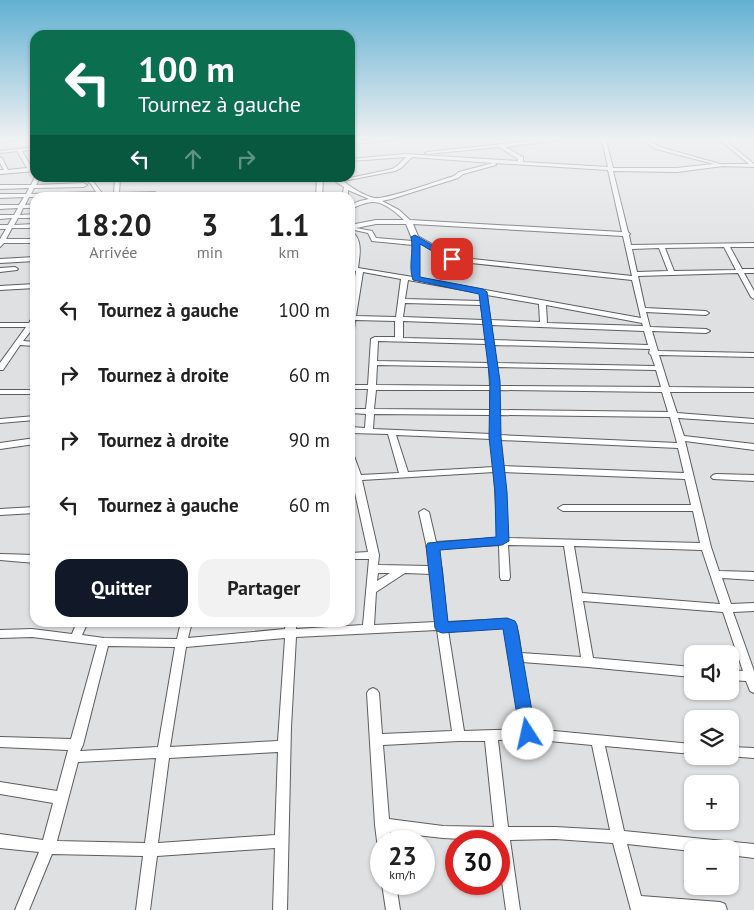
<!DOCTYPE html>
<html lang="fr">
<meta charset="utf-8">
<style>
:root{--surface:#fff;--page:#f2f2f2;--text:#222;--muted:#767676;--accent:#111827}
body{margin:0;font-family:"PT Sans",sans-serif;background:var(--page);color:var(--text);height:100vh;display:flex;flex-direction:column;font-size:19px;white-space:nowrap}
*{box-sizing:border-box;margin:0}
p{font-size:16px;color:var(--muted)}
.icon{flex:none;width:28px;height:28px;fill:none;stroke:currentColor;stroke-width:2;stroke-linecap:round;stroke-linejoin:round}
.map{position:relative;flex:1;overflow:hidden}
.drawer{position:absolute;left:30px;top:192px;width:325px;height:435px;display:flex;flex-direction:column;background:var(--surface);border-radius:15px;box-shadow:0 1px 4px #0004}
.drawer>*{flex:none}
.hud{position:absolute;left:30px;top:30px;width:325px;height:152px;border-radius:15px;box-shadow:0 1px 4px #0004;background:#0b6e4f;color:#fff;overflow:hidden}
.tools{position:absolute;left:684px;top:645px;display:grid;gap:10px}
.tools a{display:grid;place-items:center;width:55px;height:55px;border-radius:10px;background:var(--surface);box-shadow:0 1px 4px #0004;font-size:25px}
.speed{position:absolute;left:370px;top:830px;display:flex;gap:10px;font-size:25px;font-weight:700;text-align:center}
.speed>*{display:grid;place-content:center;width:65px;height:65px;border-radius:50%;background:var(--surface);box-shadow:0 1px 4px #0004;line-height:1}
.speed small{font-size:12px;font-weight:400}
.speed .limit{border:8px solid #d22;background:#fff;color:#111}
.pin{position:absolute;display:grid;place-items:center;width:42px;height:42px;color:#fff;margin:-21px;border-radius:10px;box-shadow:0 2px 8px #0006}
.me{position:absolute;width:55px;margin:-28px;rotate:350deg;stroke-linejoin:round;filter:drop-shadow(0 0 4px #0008)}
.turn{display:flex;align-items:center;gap:18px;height:105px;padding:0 25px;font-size:22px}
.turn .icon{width:65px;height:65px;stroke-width:2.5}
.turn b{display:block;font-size:35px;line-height:42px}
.lanes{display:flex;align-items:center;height:48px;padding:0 25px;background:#0003;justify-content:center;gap:25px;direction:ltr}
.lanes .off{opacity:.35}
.eta{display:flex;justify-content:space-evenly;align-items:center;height:85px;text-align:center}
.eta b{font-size:30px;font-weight:700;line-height:35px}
.button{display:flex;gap:10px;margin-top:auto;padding:10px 25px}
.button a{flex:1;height:58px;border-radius:15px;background:var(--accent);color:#fff;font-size:20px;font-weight:700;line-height:58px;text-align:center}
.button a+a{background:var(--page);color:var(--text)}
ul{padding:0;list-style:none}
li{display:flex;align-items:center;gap:15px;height:65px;padding:0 25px}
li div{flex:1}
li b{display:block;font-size:19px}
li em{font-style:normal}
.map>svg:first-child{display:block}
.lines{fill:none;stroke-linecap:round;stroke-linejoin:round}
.minor-casing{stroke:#5c5d5f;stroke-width:2}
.minor{fill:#fff;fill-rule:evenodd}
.route{fill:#1a73e8;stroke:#114b97}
</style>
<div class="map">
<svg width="754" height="910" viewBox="0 0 754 910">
<rect width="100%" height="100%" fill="#dee0e2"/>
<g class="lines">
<g class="minor-casing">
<path id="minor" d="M0 140H21L0 142Z
M372 140H397L350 144V142Z
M542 140H560L505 147 523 157V162L608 167 602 140H606L613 168H677L714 164 656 149 643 140H648L660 147 720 164H749L720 140H725L754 164V167L723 166 677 172 613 171 628 232 630 234 629 235 631 245 754 243V247H730L742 269H754V273H744L754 291V299L751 297 738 273 638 276 645 308 706 311 709 313 706 315 646 312 650 327 706 329 710 331 706 333 652 331 658 351 754 353V357L659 355 669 387 754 388V392H670L677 413 754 419V423L678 418 684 436 754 444V450L685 441 711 547 719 571 754 572V580L722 578 731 604 754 603V611L733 612 754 671V693L750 691 746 681 730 680V670L743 671 723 612 583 601 593 658 692 667V677L588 667 522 662 533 729 692 744V754L605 746 624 831 754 844V858L730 855V849H692V851L627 844 641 896 720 902 725 904 727 910H631L613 843 555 839 510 840 520 910H506L499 860V841L443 838 390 832 391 841H381V846H379L377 841 375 825 367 693 369 690 373 688 377 690 379 693 382 734 452 731 437 630 296 637 291 727 287 910H273L275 848 157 856 150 910H136L143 856 52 854 29 910H15L39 852 0 848V834L43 840 53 803 0 794V782L57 791 68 750 0 747V737L71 739 97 645 32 637 0 638V630L32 629 72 634 77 622H88L82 635 104 638 177 639 181 622H192L188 638 285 629 286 622H296V629L363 625 369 559H350V553L368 552 350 470V453L354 456 361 475 399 473 388 434 350 433V427L365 428 366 414 350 413V409H366L368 389H350V385H368L371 339 375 337H395V321L355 320 354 330 350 332V309L356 271 350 270V266H352C353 259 355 251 354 243 352 238 350 236 350 230 363 238 360 254 358 268L413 277V245L372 241 368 233 350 229V225L376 220H404C397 213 384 202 373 202 365 202 358 206 350 209V205L360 201 369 199 348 190V198H342L344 187 330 178H350L392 169 397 166 406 157 350 161V159L406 154 518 161V159L499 147 427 154 425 153 427 152ZM412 157 493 163 459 172 454 176C440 180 386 200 374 198 363 195 352 188 343 181L395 171 401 168ZM495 163 608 170 622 232 410 220 399 210 382 201 391 199 458 178 463 174 496 165ZM376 224H406L413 241 376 238 372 231 356 228ZM413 224 623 236 632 276 454 257 418 236ZM419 242 452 261 632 280 641 318 419 278ZM724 247 736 270 674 271 665 248ZM659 248 668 271 637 272 632 249ZM363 272 401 279 396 317 356 316ZM408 280 480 293 481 301 405 299ZM487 295 539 304 540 322 490 320ZM405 303 481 305 483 320 403 317ZM546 305 642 323 643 326 547 323ZM403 321 484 324 486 340 403 338ZM491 325 644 331 648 345 493 340ZM378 341 487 344 489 363 377 361ZM494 345 650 349 649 353 651 355 655 366 496 363ZM377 365 489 367 490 386 376 385ZM497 367 656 370 661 387 497 386ZM376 390H490V410L374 409ZM498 390 662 392 668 412 498 410ZM374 414 490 415 491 434 373 429ZM499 415 670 417 677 443 499 435ZM396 435 491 439 494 467 408 472ZM500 440 678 448 684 473 503 466ZM494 472 498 538 436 542 429 512 424 509 419 512 431 566 378 565 379 555 362 480ZM503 472 685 479 691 505H563L558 508 563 511H693L700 543 508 538ZM499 545 500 577 501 580H509L510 577 508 545 564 546 581 657 521 653C519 641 520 623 507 619L447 622 442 570 437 549ZM574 546 702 550 720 604 582 593ZM378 573H390L377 581ZM405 573 432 574 436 622 374 625 376 592ZM504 627 521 729 464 731 448 630ZM285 638 278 741 170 747 186 647ZM108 646 175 647 158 747 80 751 83 745ZM528 739 592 745 610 830 555 827H508L498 740ZM459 741H485L494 827 443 826 389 819 383 745ZM278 752 275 835 158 843 169 758ZM156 758 145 843 57 841 78 762Z
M35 147V149L22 151 32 168 35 167V171L0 174V170H4L0 163V157L2 158 8 170 27 168 17 151 0 153V151Z
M35 177 40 178 36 185 84 183 87 185 84 187 34 188 31 194 96 192 91 184 84 179 87 178H112L110 180H92L102 193H114L115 178H120L119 193 155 192 158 194 155 196 104 198H100L98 196 29 197 25 205 35 204V208H23L20 215 35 214V218H18L14 225 35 224V228H12L6 239H35V243H4L0 247V239L6 229H0V225H8L12 218 0 219V215H14L18 208 0 209V205H19L24 197 0 198V194H26L29 188 0 189V185H31Z
M317 178H323L322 198H316Z
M35 257V261L0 263V259Z
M15 267 18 269 17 270 0 272V268Z
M35 284V288L0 290V286Z
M35 315V327H34L23 341 35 342V346L20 345 3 370H0V363L26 327H0V323H29L33 316Z
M0 390H35V394H0Z
M35 416V420L0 423V419Z
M35 438V444L0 449V443Z
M716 474 754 475V481L713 479 711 477 713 475Z
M35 507V513L0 515V509Z
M0 554 35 555V563L0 560Z
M730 747 754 748V758L727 756H730Z
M382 884H396L400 910H386Z"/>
</g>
<use href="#minor" class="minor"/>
</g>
<linearGradient id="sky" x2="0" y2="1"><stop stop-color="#62b1d2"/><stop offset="0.52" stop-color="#f0f1f2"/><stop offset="1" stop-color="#f0f1f2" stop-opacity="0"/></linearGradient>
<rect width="754" height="268" fill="url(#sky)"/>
<path class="route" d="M415 235 456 259 449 261 420 244V277L483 289 487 292 500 381 501 437 507 492 509 541 502 545 440 550 448 622 507 618 515 621 517 625 536 734 533 738 528 740 522 738 520 734 503 629 442 633 437 631 435 628 426 546 428 543 496 537 495 492 489 437 490 381 479 294 413 280C408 266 414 252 411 237Z"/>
</svg>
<div class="tools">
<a><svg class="icon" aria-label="sound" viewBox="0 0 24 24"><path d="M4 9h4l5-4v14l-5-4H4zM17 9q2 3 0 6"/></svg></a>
<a><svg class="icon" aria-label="layers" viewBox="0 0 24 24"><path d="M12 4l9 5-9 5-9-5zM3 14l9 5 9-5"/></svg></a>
<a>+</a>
<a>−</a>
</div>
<div class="speed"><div>23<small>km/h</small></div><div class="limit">30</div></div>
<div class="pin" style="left:452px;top:259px;background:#d93025"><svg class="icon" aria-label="arrive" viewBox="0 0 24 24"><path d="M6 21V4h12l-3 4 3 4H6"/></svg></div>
<svg class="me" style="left:528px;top:734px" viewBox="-20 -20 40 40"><circle r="19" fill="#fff"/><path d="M0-13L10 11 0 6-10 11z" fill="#1a73e8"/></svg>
<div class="hud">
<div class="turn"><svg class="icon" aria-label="left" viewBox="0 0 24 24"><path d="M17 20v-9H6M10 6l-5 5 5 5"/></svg><div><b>100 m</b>Tournez à gauche</div></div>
<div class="lanes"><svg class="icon" aria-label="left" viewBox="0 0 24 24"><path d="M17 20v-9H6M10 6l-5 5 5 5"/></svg><svg class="icon off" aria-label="ahead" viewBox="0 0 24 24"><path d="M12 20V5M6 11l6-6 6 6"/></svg><svg class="icon off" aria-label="right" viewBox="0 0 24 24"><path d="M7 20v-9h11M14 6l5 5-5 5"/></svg></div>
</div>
<section class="drawer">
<div class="eta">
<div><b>18:20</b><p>Arrivée</p></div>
<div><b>3</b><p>min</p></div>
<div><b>1.1</b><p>km</p></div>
</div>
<ul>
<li><svg class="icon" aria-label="left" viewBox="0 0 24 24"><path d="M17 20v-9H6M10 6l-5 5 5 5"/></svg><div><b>Tournez à gauche</b></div><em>100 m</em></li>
<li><svg class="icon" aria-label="right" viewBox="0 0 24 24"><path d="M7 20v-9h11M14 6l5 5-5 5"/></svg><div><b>Tournez à droite</b></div><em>60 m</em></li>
<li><svg class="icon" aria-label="right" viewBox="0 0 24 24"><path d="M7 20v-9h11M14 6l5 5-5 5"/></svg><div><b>Tournez à droite</b></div><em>90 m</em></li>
<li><svg class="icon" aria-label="left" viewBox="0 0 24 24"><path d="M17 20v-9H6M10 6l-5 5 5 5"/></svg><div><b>Tournez à gauche</b></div><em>60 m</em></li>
</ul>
<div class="button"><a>Quitter</a><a>Partager</a></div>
</section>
</div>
